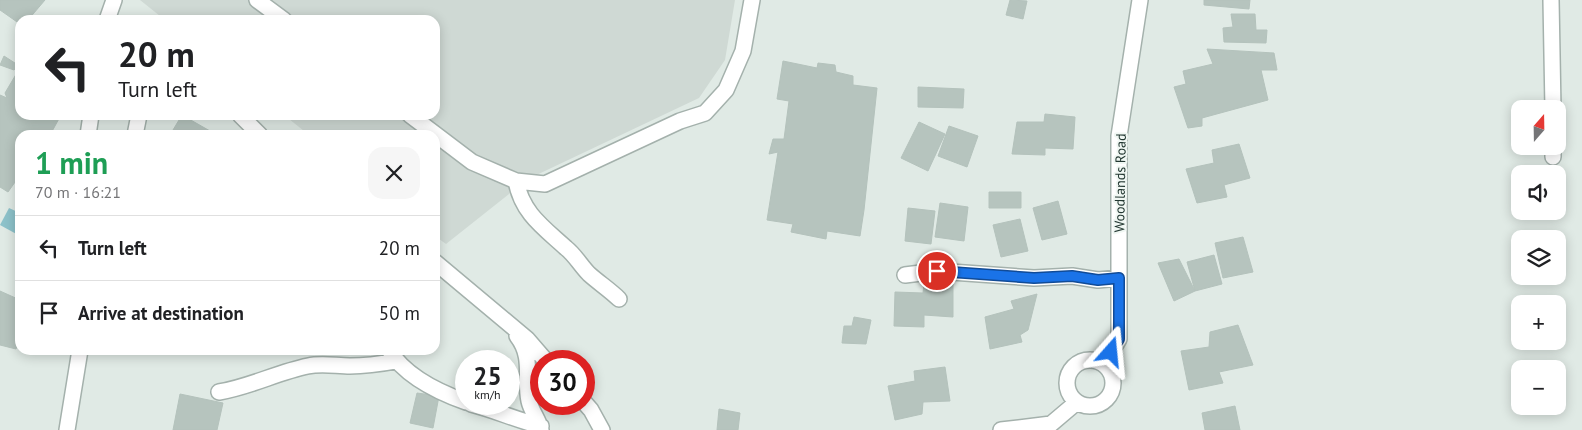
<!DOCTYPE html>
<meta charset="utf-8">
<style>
:root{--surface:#fff;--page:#f6f6f6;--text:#202124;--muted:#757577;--line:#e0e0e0}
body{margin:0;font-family:"PT Sans",sans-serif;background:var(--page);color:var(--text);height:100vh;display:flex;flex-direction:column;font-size:19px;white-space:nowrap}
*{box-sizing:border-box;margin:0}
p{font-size:16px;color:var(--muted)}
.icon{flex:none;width:28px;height:28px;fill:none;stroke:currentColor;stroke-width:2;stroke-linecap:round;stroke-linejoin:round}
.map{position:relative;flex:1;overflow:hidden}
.sheet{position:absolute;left:15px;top:130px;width:425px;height:225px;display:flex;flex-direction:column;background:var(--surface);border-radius:15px;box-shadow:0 2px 12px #0003}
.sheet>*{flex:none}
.guide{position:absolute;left:15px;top:15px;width:425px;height:105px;border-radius:15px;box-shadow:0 2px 12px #0003;background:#fff;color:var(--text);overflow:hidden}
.needle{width:32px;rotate:20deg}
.buttons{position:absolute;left:1511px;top:100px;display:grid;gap:10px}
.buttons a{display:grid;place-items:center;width:55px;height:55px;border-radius:10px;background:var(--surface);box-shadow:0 2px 12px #0003;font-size:25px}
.speed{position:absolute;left:455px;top:350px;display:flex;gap:10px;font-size:25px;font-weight:700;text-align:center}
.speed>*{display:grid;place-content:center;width:65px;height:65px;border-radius:50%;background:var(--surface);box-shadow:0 2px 12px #0003;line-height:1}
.speed small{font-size:12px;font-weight:400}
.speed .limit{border:8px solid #d22;background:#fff;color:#111}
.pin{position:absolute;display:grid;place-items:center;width:42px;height:42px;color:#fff;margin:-21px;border:2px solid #fff;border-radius:50%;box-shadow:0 1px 5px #0007}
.me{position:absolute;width:55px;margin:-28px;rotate:18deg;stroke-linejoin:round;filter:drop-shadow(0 0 4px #0008)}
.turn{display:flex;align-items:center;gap:18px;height:105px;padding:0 20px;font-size:22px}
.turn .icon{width:65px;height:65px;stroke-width:2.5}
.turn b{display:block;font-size:35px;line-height:42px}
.round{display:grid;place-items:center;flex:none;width:52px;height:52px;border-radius:15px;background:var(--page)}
.headline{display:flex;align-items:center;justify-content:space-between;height:85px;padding:0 20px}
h1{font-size:30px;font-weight:700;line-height:38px;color:#1e9e55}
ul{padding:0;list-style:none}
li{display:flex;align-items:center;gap:15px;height:65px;padding:0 20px;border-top:1px solid var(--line)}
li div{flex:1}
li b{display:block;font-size:19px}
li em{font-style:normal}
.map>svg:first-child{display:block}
.built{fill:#cfd9d4}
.water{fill:#8dc2ca}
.building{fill:#b6c4be;stroke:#b4c2bc}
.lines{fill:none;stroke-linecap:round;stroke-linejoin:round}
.minor-casing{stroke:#a4b1ac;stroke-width:18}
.minor{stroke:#fff;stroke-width:15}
.route-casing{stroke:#114b97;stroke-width:12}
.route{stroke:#1a73e8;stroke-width:9}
.labels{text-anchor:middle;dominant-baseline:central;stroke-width:4;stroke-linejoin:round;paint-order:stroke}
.street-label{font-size:14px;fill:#233832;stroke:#f0f7f3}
</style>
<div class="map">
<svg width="1582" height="430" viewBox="0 0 1582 430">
<rect width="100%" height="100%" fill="#e0eae5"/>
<path class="built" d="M140 0H735L725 60 699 98 528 179 446 244 435 236V135H309L284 115H435V20H165Z"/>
<path class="water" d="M9 208 20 213V236L0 225Z"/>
<path class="building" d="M0 0H45L28 20H20V24L0 10Z
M1010 0 1027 1 1023 19 1006 15Z
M1204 0H1250L1249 9 1204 5Z
M1231 14H1255L1256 30H1267L1266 43 1224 42 1223 28 1233 27Z
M1207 49 1274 53 1277 70H1261L1268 100 1202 118V126L1188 128 1174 87 1186 84 1183 71 1213 64Z
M4 56 18 65 14 70 0 65Z
M783 61 817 68 818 63 835 65 836 72 853 76V85L877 88 864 210 860 236 827 231 826 239 791 232 793 224 767 220 778 152 769 154 773 139H784L789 101 777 99Z
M18 71 20 72V115H61L50 135H20V155L16 162 20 166V175L8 192 0 187V95L7 98 5 93Z
M918 87 964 89 963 108 918 107Z
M1045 114 1075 117 1073 149 1045 148V155L1012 154 1017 122H1044Z
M182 115 217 135H170Z
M919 122 945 134 928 171 901 158Z
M949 126 978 136 967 167 938 156Z
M1239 144 1250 178 1224 185 1227 197 1197 203 1186 169 1214 163 1212 150Z
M989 192H1021V208H989Z
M1058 201 1067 234 1042 240 1033 208Z
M940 203 968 207 964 241 935 237Z
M908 208 935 211 931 244 905 241Z
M1020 219 1028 251 1001 257 993 225Z
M1243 237 1253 272 1223 278 1215 243Z
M1214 255 1222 284 1195 291 1187 262Z
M1179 259 1195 291 1174 301 1158 263Z
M924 284H953V317L924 315V327L894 326 895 292 923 293Z
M0 291 20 300V339L16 349 0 345Z
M1037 294 1028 330 1020 335 1022 342 990 349 985 317 1014 309 1011 301Z
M854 317 871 320 866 344 842 343 844 326H852Z
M1238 325 1253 365 1219 372 1223 383 1189 390 1181 351 1209 347 1210 332Z
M945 367 950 401 923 402 922 414 895 420 888 386 915 381 914 371Z
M417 393 439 396 433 428 410 423Z
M180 394 223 403 217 430H173Z
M1235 406 1240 430H1205L1202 413Z
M719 409 740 413 738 430H717Z"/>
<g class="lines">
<g class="minor-casing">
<path id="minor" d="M257 0 284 20
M1551 0 1553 109
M107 20 114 0
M240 115 260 135
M410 115 472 162 516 181 545 184 680 121 705 113 726 90 743 51 752 0
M88 135 91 115
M135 135 139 115
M1553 146V157
M516 181C522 213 543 227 566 248 575 255 581 266 589 274 599 283 610 290 619 299
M435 262 527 339 546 361
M905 275 937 271 1034 278 1072 276 1098 280 1119 278
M517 336C534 358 524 378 529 401 531 411 539 420 541 430
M389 350C405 376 438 392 466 402
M1067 383a23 23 0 1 1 46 0a23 23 0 1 1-46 0Z
M1104 364 1119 339V136L1140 0
M219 392C250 387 278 372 308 366 322 363 336 366 350 366 366 366 380 364 396 361
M584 402 591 410 602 430
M471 404C495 410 516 420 541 426
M67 430 80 350
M1001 430 1051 424 1077 402"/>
</g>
<use href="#minor" class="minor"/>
</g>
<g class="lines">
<g class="route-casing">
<path id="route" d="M937 271 1034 278 1072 276 1098 280 1119 278V339L1111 352"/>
</g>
<use href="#route" class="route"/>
</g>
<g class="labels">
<g class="street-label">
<text transform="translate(1120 183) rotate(-89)">Woodlands Road</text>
</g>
</g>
</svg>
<div class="buttons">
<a><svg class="needle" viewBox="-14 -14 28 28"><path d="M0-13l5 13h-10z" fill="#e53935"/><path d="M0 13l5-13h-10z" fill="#757577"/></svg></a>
<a><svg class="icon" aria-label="sound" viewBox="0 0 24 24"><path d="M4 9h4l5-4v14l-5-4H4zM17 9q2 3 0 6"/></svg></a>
<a><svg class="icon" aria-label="layers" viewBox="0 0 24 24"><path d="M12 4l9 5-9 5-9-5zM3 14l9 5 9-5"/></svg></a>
<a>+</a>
<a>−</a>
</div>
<div class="speed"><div>25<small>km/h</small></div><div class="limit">30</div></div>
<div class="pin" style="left:937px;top:271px;background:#d93025"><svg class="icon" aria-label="arrive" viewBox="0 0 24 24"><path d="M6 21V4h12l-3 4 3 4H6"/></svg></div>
<svg class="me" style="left:1111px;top:352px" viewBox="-20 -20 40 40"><path d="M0-17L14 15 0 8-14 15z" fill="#1a73e8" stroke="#fff" stroke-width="4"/></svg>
<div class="guide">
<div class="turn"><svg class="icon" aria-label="left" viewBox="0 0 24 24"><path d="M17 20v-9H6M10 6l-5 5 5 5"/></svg><div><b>20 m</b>Turn left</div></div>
</div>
<section class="sheet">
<div class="headline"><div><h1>1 min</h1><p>70 m · 16:21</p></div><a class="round"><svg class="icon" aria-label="close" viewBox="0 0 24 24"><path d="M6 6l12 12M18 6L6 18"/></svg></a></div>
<ul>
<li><svg class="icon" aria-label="left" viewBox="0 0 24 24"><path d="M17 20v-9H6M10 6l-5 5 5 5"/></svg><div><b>Turn left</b></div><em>20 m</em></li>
<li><svg class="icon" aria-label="arrive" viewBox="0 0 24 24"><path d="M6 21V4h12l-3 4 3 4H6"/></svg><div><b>Arrive at destination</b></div><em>50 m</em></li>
</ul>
</section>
</div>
